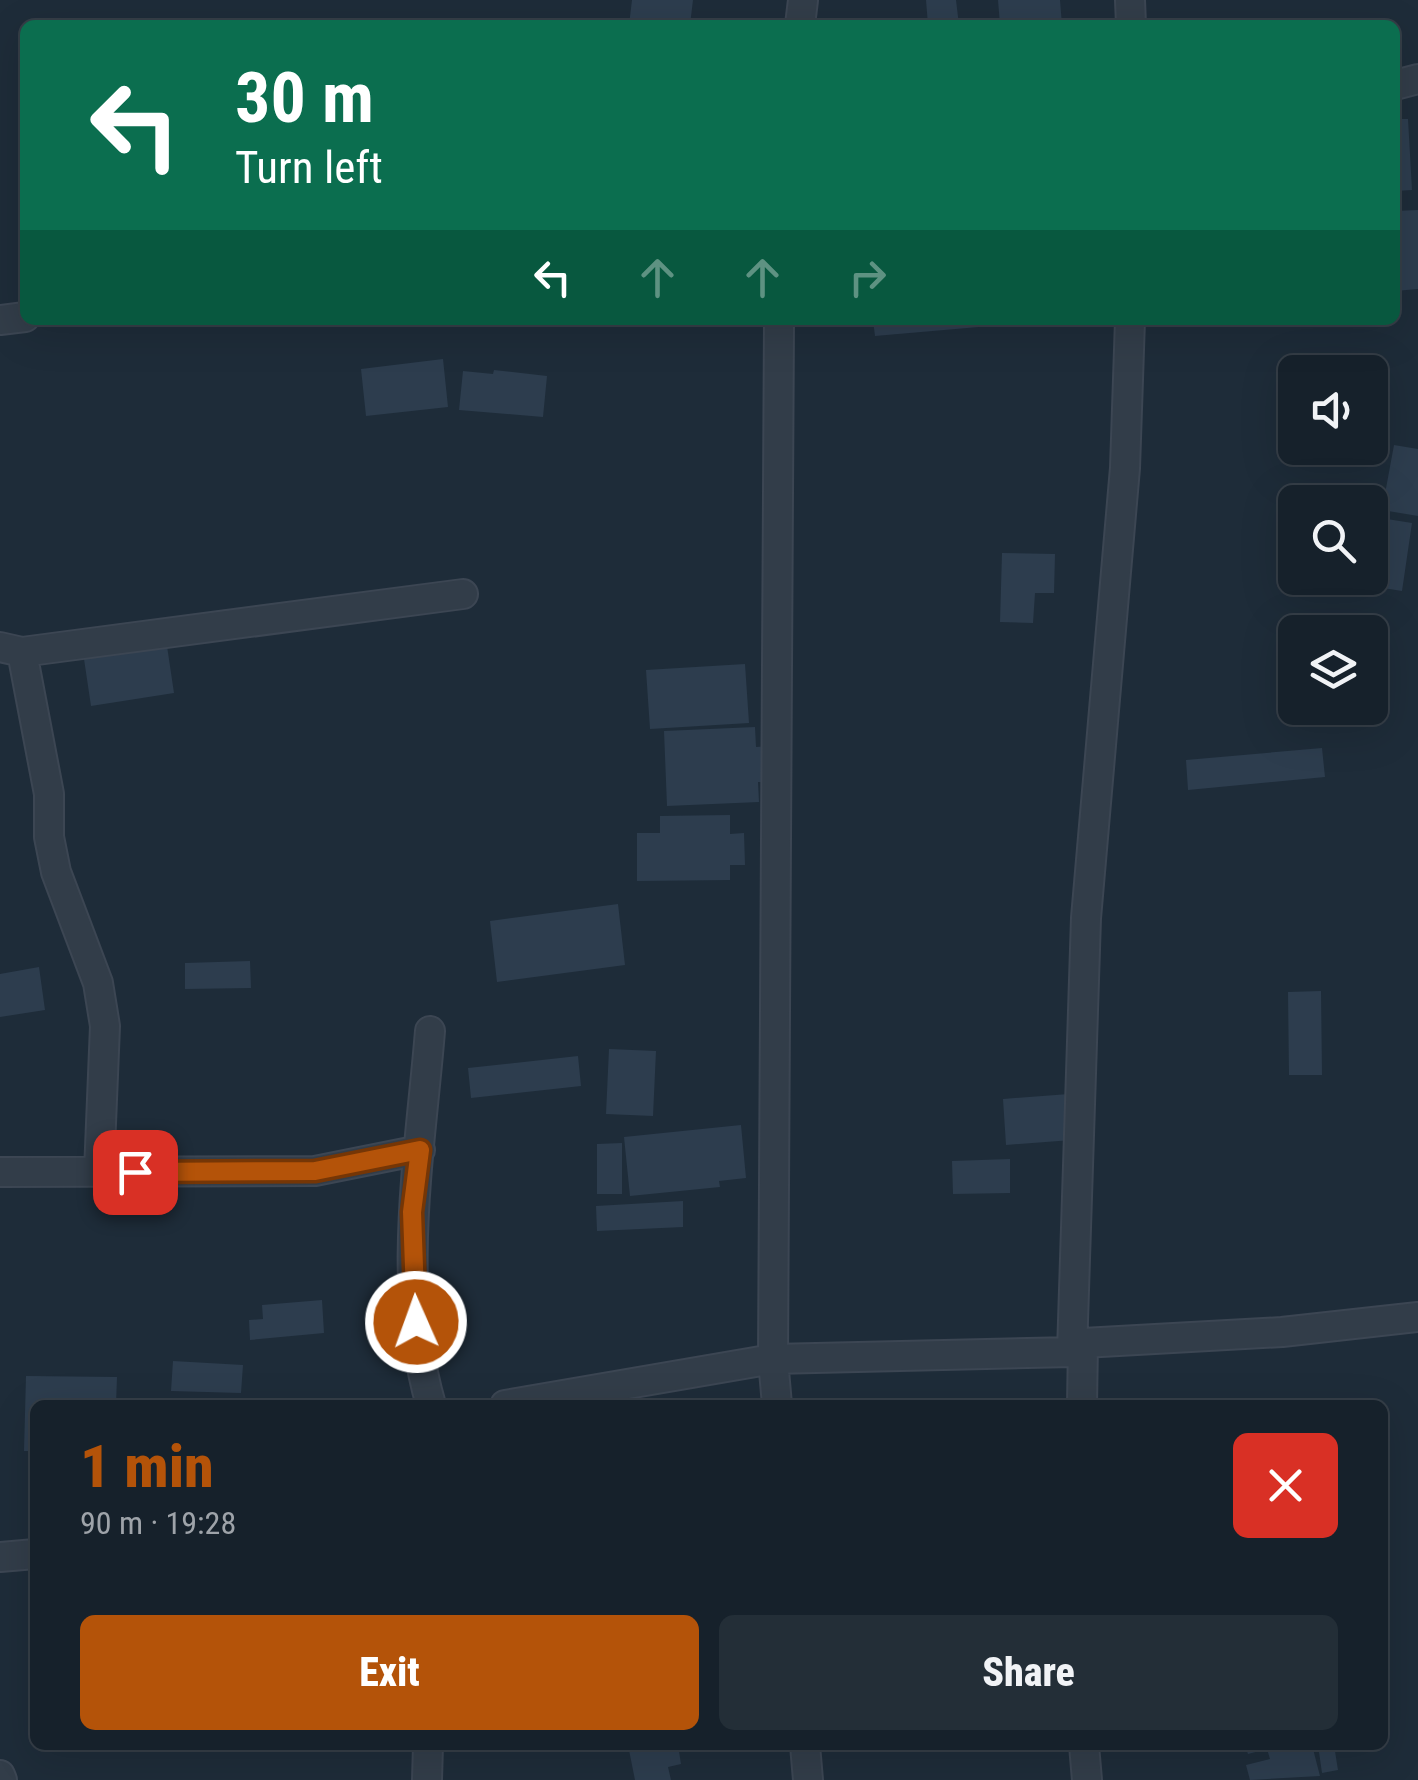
<!DOCTYPE html>
<meta charset="utf-8">
<style>
:root{--surface:#16212b;--page:#232e37;--text:#f1f3f6;--muted:#9ea3a9;--line:#353e47;--accent:#b45309}
body{margin:0;font-family:"Roboto Condensed",sans-serif;background:var(--page);color:var(--text);height:100vh;display:flex;flex-direction:column;font-size:38px;white-space:nowrap}
*{box-sizing:border-box;margin:0}
p{font-size:32px;color:var(--muted)}
.icon{flex:none;width:55px;height:55px;fill:none;stroke:currentColor;stroke-width:2;stroke-linecap:round;stroke-linejoin:round}
.map{position:relative;flex:1;overflow:hidden}
.details{position:absolute;left:30px;top:1400px;width:1358px;height:350px;display:flex;flex-direction:column;background:var(--surface);border-radius:15px;box-shadow:0 10px 40px #0002,0 0 0 2px var(--line)}
.details>*{flex:none}
.top-card{position:absolute;left:20px;top:20px;width:1380px;height:305px;border-radius:15px;box-shadow:0 10px 40px #0002,0 0 0 2px var(--line);background:#0b6e4f;color:#fff;overflow:hidden}
.tools{position:absolute;left:1278px;top:355px;display:grid;gap:20px}
.tools a{display:grid;place-items:center;width:110px;height:110px;border-radius:15px;background:var(--surface);box-shadow:0 10px 40px #0002,0 0 0 2px var(--line);font-size:50px}
.pin{position:absolute;display:grid;place-items:center;width:85px;height:85px;color:#fff;margin:-42px;border-radius:20px;box-shadow:0 5px 15px #0006}
.me{position:absolute;width:110px;margin:-55px;rotate:358deg;stroke-linejoin:round;filter:drop-shadow(0 0 8px #0008)}
.turn{display:flex;align-items:center;gap:35px;height:210px;padding:0 50px;font-size:45px}
.turn .icon{width:130px;height:130px;stroke-width:2.5}
.turn b{display:block;font-size:70px;line-height:85px}
.lanes{display:flex;align-items:center;height:95px;padding:0 50px;background:#0003;justify-content:center;gap:50px;direction:ltr}
.lanes .off{opacity:.35}
.round{display:grid;place-items:center;flex:none;width:105px;height:105px;border-radius:15px;background:var(--page)}
.head{display:flex;align-items:center;justify-content:space-between;height:170px;padding:0 50px}
h1{font-size:60px;font-weight:800;line-height:75px;color:var(--accent)}
.primary-button{display:flex;gap:20px;margin-top:auto;padding:20px 50px}
.primary-button a{flex:1;height:115px;border-radius:15px;background:var(--accent);color:#fff;font-size:40px;font-weight:800;line-height:115px;text-align:center}
.primary-button a+a{background:var(--page);color:var(--text)}
.map>svg:first-child{display:block}
.building{fill:#2d3d4e}
.lines{fill:none;stroke-linecap:round;stroke-linejoin:round}
.minor-casing{stroke:#3c4653;stroke-width:32}
.minor{stroke:#323d49;stroke-width:28}
.route-casing{stroke:#753606;stroke-width:25}
.route{stroke:#b45309;stroke-width:18}
</style>
<div class="map">
<svg width="1418" height="1780" viewBox="0 0 1418 1780">
<rect width="100%" height="100%" fill="#1e2c39"/>
<path class="building" d="M632 0H693L690 25H629Z
M926 0H956L959 25H928Z
M998 0H1060L1062 25H1000Z
M1395 119H1408L1412 190 1395 191Z
M1418 210V289L1395 291V211Z
M873 320H989L990 326 875 336Z
M443 359 448 407 366 416 361 369Z
M494 370 547 376 543 417 459 410 463 371 493 374Z
M1394 445 1418 449V516L1382 510Z
M1387 519 1412 523 1402 591 1377 587Z
M1002 553 1055 554 1054 593H1035L1033 623 1000 622Z
M167 646 174 693 91 706 84 659Z
M745 664 749 723 650 729 646 670Z
M755 727 756 747 774 746 776 782H758L759 802 667 806 664 731Z
M1322 748 1325 777 1188 790 1186 760Z
M730 815V834L744 833 745 865H730V880L637 881V833H660V816Z
M618 904 625 965 497 982 490 921Z
M250 961 251 988 185 989V963Z
M39 967 45 1010 0 1017V974Z
M1321 991 1322 1075H1289L1288 992Z
M609 1049 656 1051 653 1116 606 1114Z
M578 1056 581 1086 471 1098 468 1068Z
M1082 1093 1085 1139 1006 1145 1003 1099Z
M741 1125 746 1178 719 1181 720 1187 630 1196 624 1137Z
M622 1143V1194H597V1144Z
M1010 1159V1193L953 1194 952 1161Z
M683 1201V1227L597 1231 596 1206Z
M322 1300 324 1333 250 1340 249 1320 263 1319 262 1305Z
M173 1361 243 1365 241 1393 171 1391Z
M26 1376 117 1377 116 1405H35V1451H24Z
M628 1745H678L681 1764 668 1767 671 1780H635Z
M1245 1745H1312L1320 1776 1250 1780 1246 1765 1270 1759 1267 1749 1248 1754Z
M1318 1745H1334L1338 1770 1322 1773Z"/>
<g class="lines">
<g class="minor-casing">
<path id="minor" d="M1130 0 1131 25
M800 25 803 0
M1395 85 1418 79
M0 320 25 317
M0 647 22 652 463 594
M22 652 49 794V837L56 872 98 983 105 1026 99 1172
M430 1031C420 1154 396 1285 431 1405
M0 1172 315 1171 420 1150
M1072 1352 1086 918 1125 468 1130 320
M505 1405 773 1359 1072 1352 1083 1343 1282 1332 1418 1317
M777 1405 773 1359 779 320
M1082 1405 1083 1343
M0 1557 35 1554
M805 1745 808 1780
M1084 1745 1087 1780
M0 1775 2 1780
M427 1780 428 1745"/>
</g>
<use href="#minor" class="minor"/>
</g>
<g class="lines">
<g class="route-casing">
<path id="route" d="M135 1172 315 1171 420 1150 412 1212 416 1322"/>
</g>
<use href="#route" class="route"/>
</g>
</svg>
<div class="tools">
<a><svg class="icon" aria-label="sound" viewBox="0 0 24 24"><path d="M4 9h4l5-4v14l-5-4H4zM17 9q2 3 0 6"/></svg></a>
<a><svg class="icon" aria-label="search" viewBox="0 0 24 24"><circle cx="10" cy="10" r="6"/><path d="M15 15l6 6"/></svg></a>
<a><svg class="icon" aria-label="layers" viewBox="0 0 24 24"><path d="M12 4l9 5-9 5-9-5zM3 14l9 5 9-5"/></svg></a>
</div>
<div class="pin" style="left:135px;top:1172px;background:#d93025"><svg class="icon" aria-label="arrive" viewBox="0 0 24 24"><path d="M6 21V4h12l-3 4 3 4H6"/></svg></div>
<svg class="me" style="left:416px;top:1322px" viewBox="-20 -20 40 40"><circle r="17" fill="#b45309" stroke="#fff" stroke-width="3"/><path d="M0-11L8 9 0 5-8 9z" fill="#fff"/></svg>
<div class="top-card">
<div class="turn"><svg class="icon" aria-label="left" viewBox="0 0 24 24"><path d="M17 20v-9H6M10 6l-5 5 5 5"/></svg><div><b>30 m</b>Turn left</div></div>
<div class="lanes"><svg class="icon" aria-label="left" viewBox="0 0 24 24"><path d="M17 20v-9H6M10 6l-5 5 5 5"/></svg><svg class="icon off" aria-label="ahead" viewBox="0 0 24 24"><path d="M12 20V5M6 11l6-6 6 6"/></svg><svg class="icon off" aria-label="ahead" viewBox="0 0 24 24"><path d="M12 20V5M6 11l6-6 6 6"/></svg><svg class="icon off" aria-label="right" viewBox="0 0 24 24"><path d="M7 20v-9h11M14 6l5 5-5 5"/></svg></div>
</div>
<section class="details">
<div class="head"><div><h1>1 min</h1><p>90 m · 19:28</p></div><a class="round" style="background:#d93025;color:#fff"><svg class="icon" aria-label="close" viewBox="0 0 24 24"><path d="M6 6l12 12M18 6L6 18"/></svg></a></div>
<div class="primary-button"><a>Exit</a><a>Share</a></div>
</section>
</div>
